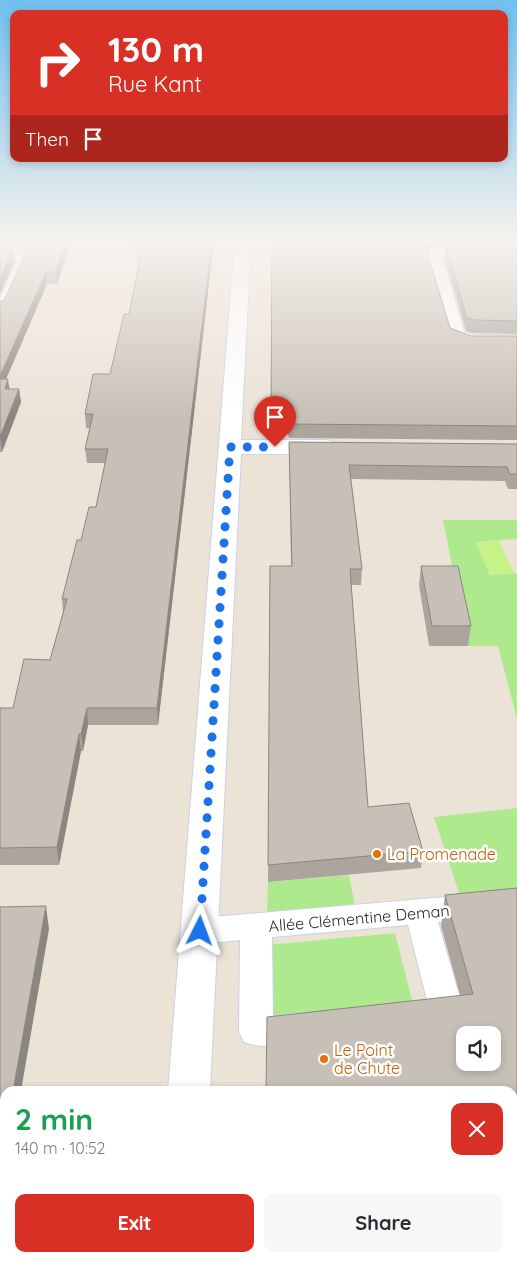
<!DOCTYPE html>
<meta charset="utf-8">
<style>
:root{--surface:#fff;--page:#f7f7f7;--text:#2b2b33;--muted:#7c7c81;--accent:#d93025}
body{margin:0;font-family:Quicksand,sans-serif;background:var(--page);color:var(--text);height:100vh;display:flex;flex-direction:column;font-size:19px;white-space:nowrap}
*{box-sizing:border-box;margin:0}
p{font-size:16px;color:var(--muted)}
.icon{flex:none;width:28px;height:28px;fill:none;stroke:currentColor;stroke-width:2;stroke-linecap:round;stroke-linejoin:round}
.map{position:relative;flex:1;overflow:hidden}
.sheet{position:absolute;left:0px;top:1086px;width:518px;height:176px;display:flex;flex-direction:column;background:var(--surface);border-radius:15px 15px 0 0;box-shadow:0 2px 8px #0003}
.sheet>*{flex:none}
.guide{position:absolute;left:10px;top:10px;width:498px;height:152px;border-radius:10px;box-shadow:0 2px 8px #0003;background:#d93025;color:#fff;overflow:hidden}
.fabs{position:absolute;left:456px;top:1026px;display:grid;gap:10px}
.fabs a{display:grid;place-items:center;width:45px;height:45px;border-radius:10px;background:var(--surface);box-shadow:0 2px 8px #0003;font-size:25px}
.pin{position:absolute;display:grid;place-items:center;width:42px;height:42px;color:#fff;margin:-51px -21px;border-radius:50% 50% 50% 0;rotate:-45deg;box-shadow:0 0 5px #0007}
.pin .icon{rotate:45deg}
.me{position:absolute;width:55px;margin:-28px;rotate:3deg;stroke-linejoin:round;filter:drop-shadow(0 0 4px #0008)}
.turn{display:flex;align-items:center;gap:18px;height:105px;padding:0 15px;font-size:22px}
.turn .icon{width:65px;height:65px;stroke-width:2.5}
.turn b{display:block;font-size:35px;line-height:42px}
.then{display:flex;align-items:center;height:48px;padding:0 15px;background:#0003;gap:10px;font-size:19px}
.round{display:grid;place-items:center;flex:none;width:52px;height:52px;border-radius:10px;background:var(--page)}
.summary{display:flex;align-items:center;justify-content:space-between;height:85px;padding:0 15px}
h1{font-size:30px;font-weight:800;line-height:38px;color:#1e9e55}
.button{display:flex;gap:10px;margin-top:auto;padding:10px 15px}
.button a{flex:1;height:58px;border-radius:10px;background:var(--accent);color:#fff;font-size:20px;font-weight:800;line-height:58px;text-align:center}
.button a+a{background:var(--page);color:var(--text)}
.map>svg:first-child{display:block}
.green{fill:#aee98d}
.pitch{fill:#c6f287}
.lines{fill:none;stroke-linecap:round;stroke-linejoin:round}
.service-casing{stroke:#ccd1e3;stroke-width:3}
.pedestrian-casing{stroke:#ccd1e3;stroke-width:2}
.minor-casing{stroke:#ccd1e3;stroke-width:2}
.service{fill:#fff;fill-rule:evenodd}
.pedestrian{fill:#fff;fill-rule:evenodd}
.minor{fill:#fff;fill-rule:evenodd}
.wall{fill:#aba59d}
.shaded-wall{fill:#8b8680}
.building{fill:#c7c0b7;stroke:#8b8680;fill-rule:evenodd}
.route{stroke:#1a73e8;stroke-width:9;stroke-dasharray:0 16.2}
.food-dot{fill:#e8710a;stroke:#fff;stroke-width:2}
.labels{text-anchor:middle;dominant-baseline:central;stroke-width:5;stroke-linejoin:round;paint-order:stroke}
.near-food-label{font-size:16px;fill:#c56008;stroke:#fff;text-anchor:start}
.near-street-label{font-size:16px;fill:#282828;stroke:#fff}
</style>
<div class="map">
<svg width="517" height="1262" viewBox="0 0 517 1262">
<rect width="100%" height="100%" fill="#ece3d7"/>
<path class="green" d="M443 520H517V539L476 542 490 575 517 573V719L498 646H468Z
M517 808V891L460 896 434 817Z
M349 875 355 906 267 913 268 882Z
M395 933 413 1004 269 1018 266 945Z
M513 1238 517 1262H415L414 1258H512Z"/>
<path class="pitch" d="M499 541 514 573 490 575 476 542Z"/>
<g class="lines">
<g class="service-casing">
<path id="service" d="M16 240H26L21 251 27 260 5 311 0 314V299L17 260 11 251Z"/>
</g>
<g class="pedestrian-casing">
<path id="pedestrian" d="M517 891V915L438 922 464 1012 459 1022C444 1027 434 1028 419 1023L414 1013 419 1003 427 1000 408 925 272 937 273 1016 298 1013 310 1018 315 1028 310 1038C290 1045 264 1050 244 1042L239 1032 240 940 200 944 189 940 184 931 189 922 200 918Z"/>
</g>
<g class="minor-casing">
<path id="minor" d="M235 240H251L241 440H326L334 442 337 447 334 452 326 454H241L210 1091H168Z
M446 246H517V256H442L464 332 473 335H517V347H470L449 339 426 256 431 249Z
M155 1258H201V1262H155Z"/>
</g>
<use href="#service" class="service"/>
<use href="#pedestrian" class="pedestrian"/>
<use href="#minor" class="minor"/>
</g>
<path class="wall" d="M22 240H214L158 725H88L83 751H81L59 865H0V708H13L50 660 63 613 62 599 81 540 96 507 105 463H87L85 449 90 428H86L85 414 110 374 129 314 139 261H137L136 253H133V240H71L57 284H47L6 379 10 389H19L21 402 2 452H0V302L5 299 25 254 23 251Z
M272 240H517V245L446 244 429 248 427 252 450 328 471 336H517V440L289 438 288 434H271Z
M446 246H517V334L473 333 466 331 444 258Z
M289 442 517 444V489H508L505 481 351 479 362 569 361 585H351L368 807 423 851 421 868 268 882 270 566H291Z
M421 566 471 626 468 646H429L419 585Z
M517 888V1190L512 1175V1091L460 995 441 926 445 895Z"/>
<path class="shaded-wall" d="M8 240H14L9 250Z
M66 240H71L57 284 56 272Z
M212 240H214L158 725 157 708Z
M428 240H446V244L429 248 424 256 425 245Z
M13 249 15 260 0 294V279Z
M46 272 47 284 0 393V376Z
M8 379 10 393 5 389Z
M19 389 21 402 2 452 0 437Z
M87 708 88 725 83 751 81 734Z
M79 734 81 751 59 865 57 847Z
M46 906 49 929 21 1091H13Z
M91 1258H97V1262H91Z"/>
<path class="building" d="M0 240H8L13 249 0 279Z
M22 240H66L56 272H46L0 376V302L5 299 27 249Z
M133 240H212L157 708H87L81 734H79L57 847 0 848V708H13L24 659 50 660 67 599H62L77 540H81L89 507H96L108 449H85L93 414H85L93 374H110L124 314H129L142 250 136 249 138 241H132Z
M272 240H428L425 245 450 328 471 336H517V426L289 424V420H271Z
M446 246H517V321L475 320 467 318Z
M0 379H8L5 389H19L0 437Z
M289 442 517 444V474H510L507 467 349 465 362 569H350L368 807 409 803 423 851 268 865 270 566H292Z
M421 566H458L471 626H432Z
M517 888V1136L512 1122V1091H266L267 1017 473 994 445 895ZM465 1035H492V1062H465Z
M46 906 13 1091H5V1135L4 1143H5V1258H91V1262H0V907Z
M265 1258H377V1262H265Z"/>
<linearGradient id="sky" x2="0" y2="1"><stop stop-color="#70c0f0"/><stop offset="0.58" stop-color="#f6f2ed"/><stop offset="1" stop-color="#f6f2ed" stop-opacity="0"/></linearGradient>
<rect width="517" height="416" fill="url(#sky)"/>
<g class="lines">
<path class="route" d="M200 931 230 447H275"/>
</g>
<g class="food-dot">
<circle cx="377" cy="854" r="5"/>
<circle cx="324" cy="1059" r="5"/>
</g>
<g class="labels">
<g class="near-food-label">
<text x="387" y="854">La Promenade</text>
<text x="334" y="1050">Le Point<tspan x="334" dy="18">de Chute</tspan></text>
</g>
<g class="near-street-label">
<text transform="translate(359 918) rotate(-5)">Allée Clémentine Deman</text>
</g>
</g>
</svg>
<div class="fabs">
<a><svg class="icon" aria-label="sound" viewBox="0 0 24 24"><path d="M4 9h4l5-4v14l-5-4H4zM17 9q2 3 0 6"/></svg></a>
</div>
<div class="pin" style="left:275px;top:447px;background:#d93025"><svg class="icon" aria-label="arrive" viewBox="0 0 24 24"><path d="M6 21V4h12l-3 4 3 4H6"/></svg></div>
<svg class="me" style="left:200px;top:931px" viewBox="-20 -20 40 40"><path d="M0-17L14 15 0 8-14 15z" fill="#1a73e8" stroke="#fff" stroke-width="4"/></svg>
<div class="guide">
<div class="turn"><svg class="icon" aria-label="right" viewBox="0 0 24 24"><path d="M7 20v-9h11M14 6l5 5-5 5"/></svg><div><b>130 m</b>Rue Kant</div></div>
<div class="then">Then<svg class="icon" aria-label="arrive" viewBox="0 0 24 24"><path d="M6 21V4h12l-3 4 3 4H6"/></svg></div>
</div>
<section class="sheet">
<div class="summary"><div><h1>2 min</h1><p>140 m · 10:52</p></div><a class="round" style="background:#d93025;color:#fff"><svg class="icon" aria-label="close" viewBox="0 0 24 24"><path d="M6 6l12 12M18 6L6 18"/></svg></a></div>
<div class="button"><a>Exit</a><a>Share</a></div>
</section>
</div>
